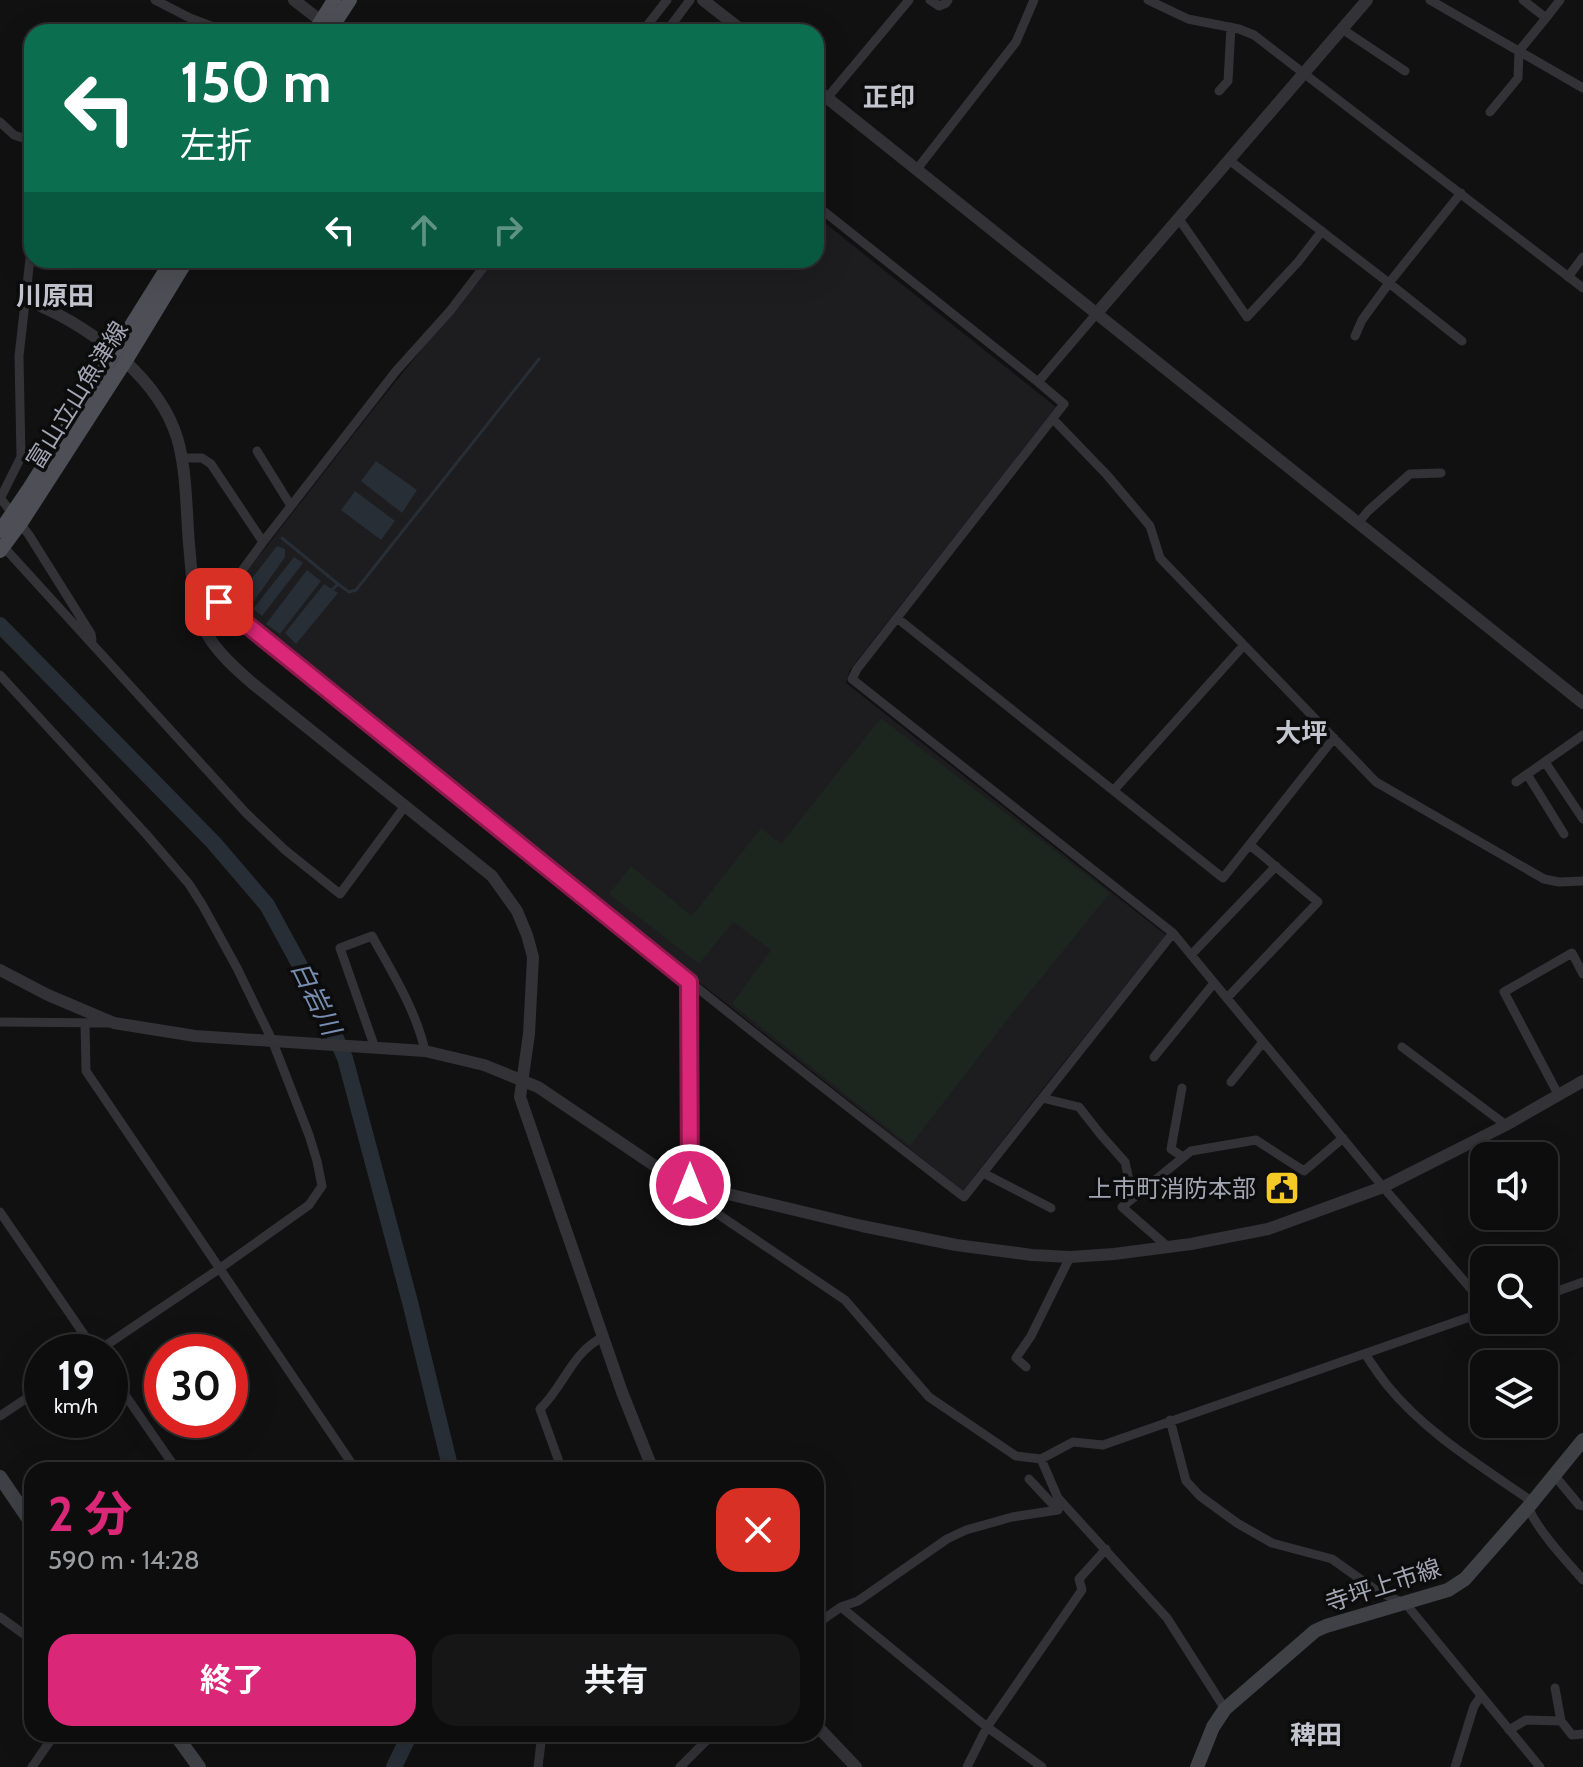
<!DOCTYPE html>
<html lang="ja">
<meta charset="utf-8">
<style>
:root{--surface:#0d0d0e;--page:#161617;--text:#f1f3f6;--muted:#9a9c9e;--line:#2d2d2e;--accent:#db2777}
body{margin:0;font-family:Cabin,"Noto Sans JP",sans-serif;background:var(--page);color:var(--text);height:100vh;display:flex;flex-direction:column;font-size:30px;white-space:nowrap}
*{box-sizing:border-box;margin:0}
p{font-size:26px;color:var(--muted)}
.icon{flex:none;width:44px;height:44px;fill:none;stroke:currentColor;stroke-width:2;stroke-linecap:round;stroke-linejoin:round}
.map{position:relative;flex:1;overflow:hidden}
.sheet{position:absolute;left:24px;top:1462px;width:800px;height:280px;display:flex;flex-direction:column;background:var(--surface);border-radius:24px;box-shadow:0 8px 32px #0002,0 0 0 2px var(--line)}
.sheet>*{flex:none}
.top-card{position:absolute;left:24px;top:24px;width:800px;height:244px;border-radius:24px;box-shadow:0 8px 32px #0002,0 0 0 2px var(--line);background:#0b6e4f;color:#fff;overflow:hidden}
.fabs{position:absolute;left:1470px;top:1142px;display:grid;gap:16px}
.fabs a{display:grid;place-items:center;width:88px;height:88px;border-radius:16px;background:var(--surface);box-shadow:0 8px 32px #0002,0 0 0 2px var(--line);font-size:40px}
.speed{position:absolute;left:24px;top:1334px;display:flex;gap:16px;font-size:40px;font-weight:700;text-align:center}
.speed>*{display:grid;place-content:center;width:104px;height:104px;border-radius:50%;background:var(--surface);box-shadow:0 8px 32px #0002,0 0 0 2px var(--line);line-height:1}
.speed small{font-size:20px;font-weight:400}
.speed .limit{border:12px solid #d22;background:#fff;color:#111}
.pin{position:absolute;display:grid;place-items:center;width:68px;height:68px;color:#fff;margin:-34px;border-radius:16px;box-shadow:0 4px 12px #0006}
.me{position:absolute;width:88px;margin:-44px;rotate:0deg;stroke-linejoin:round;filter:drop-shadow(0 0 6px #0008)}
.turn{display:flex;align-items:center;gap:28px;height:168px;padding:0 24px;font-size:36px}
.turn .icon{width:104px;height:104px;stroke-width:2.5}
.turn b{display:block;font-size:56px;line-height:68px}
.lanes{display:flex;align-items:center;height:76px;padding:0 24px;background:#0003;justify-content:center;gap:40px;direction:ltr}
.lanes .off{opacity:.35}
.round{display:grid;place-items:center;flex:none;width:84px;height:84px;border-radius:24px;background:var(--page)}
.summary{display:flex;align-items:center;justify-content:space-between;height:136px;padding:0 24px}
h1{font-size:48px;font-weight:700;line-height:60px;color:var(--accent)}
.action{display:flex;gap:16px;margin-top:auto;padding:16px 24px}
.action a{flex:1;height:92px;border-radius:24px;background:var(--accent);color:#fff;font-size:32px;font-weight:700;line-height:92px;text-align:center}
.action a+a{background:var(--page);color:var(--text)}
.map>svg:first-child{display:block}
.built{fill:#1d1d1f}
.green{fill:#1d251f}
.water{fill:#272e36}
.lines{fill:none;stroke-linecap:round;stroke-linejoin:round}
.stream{stroke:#272e36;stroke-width:3}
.river{stroke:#272e36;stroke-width:16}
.minor{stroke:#323237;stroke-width:9}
.tertiary{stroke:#323237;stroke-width:12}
.secondary{stroke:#404147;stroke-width:14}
.primary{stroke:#4e4f56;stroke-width:14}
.route-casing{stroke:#8e194d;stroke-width:20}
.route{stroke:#db2777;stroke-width:14}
.labels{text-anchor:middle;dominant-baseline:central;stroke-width:7;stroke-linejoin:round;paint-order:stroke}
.street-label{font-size:24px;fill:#a2a5b3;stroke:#0c0c0d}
.poi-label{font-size:24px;fill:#a2a5b3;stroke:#0c0c0d;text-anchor:end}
.neighbourhood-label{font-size:26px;font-weight:bold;fill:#c3c5cf;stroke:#0c0c0d}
.water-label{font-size:26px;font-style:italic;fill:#778eb0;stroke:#0c0c0d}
</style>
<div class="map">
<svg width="1583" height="1767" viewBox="0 0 1583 1767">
<rect width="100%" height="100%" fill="#111112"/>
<path class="built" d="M816 216 1056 407 849 671 846 683 1166 935 1041 1091 963 1191 540 856 224 601 375 407 494 260H816Z"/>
<path class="green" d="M881 718 1110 893 1008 1019 910 1146 732 1004 771 950 733 922 699 964 609 894 631 866 692 916 761 828 781 844Z"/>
<path class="water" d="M376 461 417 490 402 513 361 481Z
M355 491 395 521 381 540 341 510Z
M277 546 285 549V557L254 601 246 604 238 599 239 595Z
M294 557 303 563 262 616 253 609Z
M307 570 321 581 280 634 266 624Z
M324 584 338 593 296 644 285 633Z"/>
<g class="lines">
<path class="stream" d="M282 538 338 584 332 590
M338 584 349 592 356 590 539 359"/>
<path class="river" d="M0 625 213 842 267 905 316 995 345 1058 410 1302 451 1470
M394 1767 410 1734"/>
<path class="minor" d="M155 0 190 18 227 32
M930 0 939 6 946 3 948 0
M1148 0 1188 19 1239 29 1254 35 1583 288
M1430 0 1583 88
M1546 18 1560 0
M332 24 345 28 350 32
M1342 29 1405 71
M642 32 667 0
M666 32 690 0
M1219 91 1228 81 1231 27
M827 98 909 0
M1490 112 1518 78 1519 51 1546 18 1523 0
M0 122 14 135 32 141
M1229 160 1389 283 1461 193
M917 169 1016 42 1034 0
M816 205 1038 382 1064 404 857 669 852 679 1173 933 1383 1187 1484 1304
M1179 219 1247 317 1298 262 1322 231
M489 260 450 311 396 371 263 542 219 602C466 802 712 1003 964 1197L1173 933
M1568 277 1583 257
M1355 336 1362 320 1389 283 1462 341
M1038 382 1097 313
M1053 419 1107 475 1150 526 1160 558 1376 782 1544 879 1559 882 1583 881
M257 451 291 506
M182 458H202L211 464 263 542
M0 499 21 457 19 356 32 241
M1 499 29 535 91 634 92 640
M1359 522 1368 511 1410 474 1441 473
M2 545 246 813 285 850 340 894 405 806
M897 618 1223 878 1334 738
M0 675 146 834 189 884 203 906 237 968 272 1040 309 1135 317 1161 322 1186 309 1205 219 1269 96 1352
M1545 762 1583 819
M1527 774 1564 834
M1516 782 1583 735
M1114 790 1244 645
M1191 955 1276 866
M689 982 690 1185 697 1200 845 1300 929 1397 1016 1456 1041 1459 1058 1498 1167 1618 1225 1709
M1227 998 1318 902 1250 845
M0 1022 113 1023
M85 1024 86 1071 356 1470
M1402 1047 1506 1125
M375 1048 340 948 372 936C392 972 416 1010 425 1051
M1154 1057 1214 983
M1231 1082 1263 1042
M1182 1088 1171 1149 1183 1157
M1558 1094 1504 992 1572 953 1583 974
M1042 1098 1079 1107 1101 1135 1125 1162 1133 1198
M983 1173 1051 1208
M0 1212 96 1352
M1168 1247 1122 1207 1191 1151 1256 1140 1304 1171 1343 1138
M1544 1296 1583 1282
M1365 1354C1372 1364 1379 1375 1387 1385 1424 1431 1479 1465 1527 1498 1530 1505 1529 1511 1533 1517 1546 1540 1566 1560 1583 1580
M1026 1367 1016 1358 1031 1336 1070 1257
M110 1373 177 1470
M0 1416 42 1388
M1170 1420 1186 1481 1200 1496 1237 1523 1272 1543 1332 1559 1377 1591 1406 1604 1540 1767
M1041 1459 1073 1442 1103 1445 1484 1312
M562 1470 540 1409C565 1385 571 1353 603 1337
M1554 1475 1579 1505 1583 1506
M1029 1479 1058 1510
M841 1607 987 1727 1042 1767
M0 1617 32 1640
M816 1627 822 1620 841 1607 858 1601 947 1539 966 1530 1012 1517 1058 1510
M1555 1688 1561 1721
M1509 1730 1526 1720 1561 1721 1572 1735 1583 1734
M32 1767 55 1734
M538 1767 542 1734
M680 1767 713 1734
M967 1767 987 1727 1082 1590 1079 1579 1106 1549
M1455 1767 1474 1706 1481 1696"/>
<path class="tertiary" d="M294 0 321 21
M703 0 744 32
M816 89 1583 703
M26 300C83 322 151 370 174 429 187 461 186 510 189 544 192 573 192 608 207 634 218 653 235 668 252 683L492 876 517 911 527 935 533 957 529 1034 520 1097 622 1392 653 1470
M1097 313 1367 0
M0 970 48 995 114 1023 195 1036 425 1051 484 1065 538 1087 658 1168 690 1185 862 1226 956 1245 1032 1255 1070 1257 1114 1254 1191 1244 1268 1229 1383 1187 1506 1125 1583 1081
M816 1725 856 1767"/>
<path class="secondary" d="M0 1477 32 1524
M175 1734 199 1767
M1197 1767 1213 1727 1225 1709 1315 1631 1326 1626 1448 1590 1465 1579 1530 1505 1583 1440"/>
<path class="primary" d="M314 32 334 0
M329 32 350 0
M0 531 30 487 172 260
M0 551 23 520 125 362 187 260"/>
</g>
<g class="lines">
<g class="route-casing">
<path id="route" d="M219 602 689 982 690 1185"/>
</g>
<use href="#route" class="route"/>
</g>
<defs>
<g id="civic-square" transform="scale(1.8)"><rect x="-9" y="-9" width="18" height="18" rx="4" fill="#f4ca27" stroke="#0c0c0d"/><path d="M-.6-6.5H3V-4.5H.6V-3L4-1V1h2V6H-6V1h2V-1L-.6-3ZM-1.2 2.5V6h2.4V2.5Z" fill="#111"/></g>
</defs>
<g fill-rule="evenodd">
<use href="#civic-square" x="1282" y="1188"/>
</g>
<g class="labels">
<g class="street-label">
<text transform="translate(77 395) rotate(-58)">富山立山魚津線</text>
<text transform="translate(1383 1585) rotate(-18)">寺坪上市線</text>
</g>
<g class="poi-label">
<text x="1256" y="1188">上市町消防本部</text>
</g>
<g class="neighbourhood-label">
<text x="889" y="97">正印</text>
<text x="55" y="296">川原田</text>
<text x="1301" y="733">大坪</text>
<text x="1316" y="1735">稗田</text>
</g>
<g class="water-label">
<text transform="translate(316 998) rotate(64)">白岩川</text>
</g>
</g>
</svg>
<div class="fabs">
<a><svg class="icon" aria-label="sound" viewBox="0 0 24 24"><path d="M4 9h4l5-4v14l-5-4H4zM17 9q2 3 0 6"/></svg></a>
<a><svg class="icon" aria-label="search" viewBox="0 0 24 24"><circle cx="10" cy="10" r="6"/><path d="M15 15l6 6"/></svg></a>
<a><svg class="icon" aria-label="layers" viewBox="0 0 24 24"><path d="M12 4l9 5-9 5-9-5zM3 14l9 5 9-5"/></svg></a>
</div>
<div class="speed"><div>19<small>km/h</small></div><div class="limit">30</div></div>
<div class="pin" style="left:219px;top:602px;background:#d93025"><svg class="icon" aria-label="arrive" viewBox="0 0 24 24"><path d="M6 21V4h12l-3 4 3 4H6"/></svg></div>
<svg class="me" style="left:690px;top:1185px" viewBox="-20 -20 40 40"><circle r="17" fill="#db2777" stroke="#fff" stroke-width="3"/><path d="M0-11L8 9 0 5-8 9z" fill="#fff"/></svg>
<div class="top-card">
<div class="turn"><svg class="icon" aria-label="left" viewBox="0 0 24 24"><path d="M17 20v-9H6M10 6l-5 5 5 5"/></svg><div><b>150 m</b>左折</div></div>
<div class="lanes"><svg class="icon" aria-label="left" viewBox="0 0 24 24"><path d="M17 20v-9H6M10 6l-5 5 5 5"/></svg><svg class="icon off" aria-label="ahead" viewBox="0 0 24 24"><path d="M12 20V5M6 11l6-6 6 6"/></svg><svg class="icon off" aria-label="right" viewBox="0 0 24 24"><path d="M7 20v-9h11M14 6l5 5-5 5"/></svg></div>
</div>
<section class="sheet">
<div class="summary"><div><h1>2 分</h1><p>590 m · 14:28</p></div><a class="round" style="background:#d93025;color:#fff"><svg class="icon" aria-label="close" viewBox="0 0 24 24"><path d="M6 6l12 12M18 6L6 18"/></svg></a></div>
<div class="action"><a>終了</a><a>共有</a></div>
</section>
</div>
